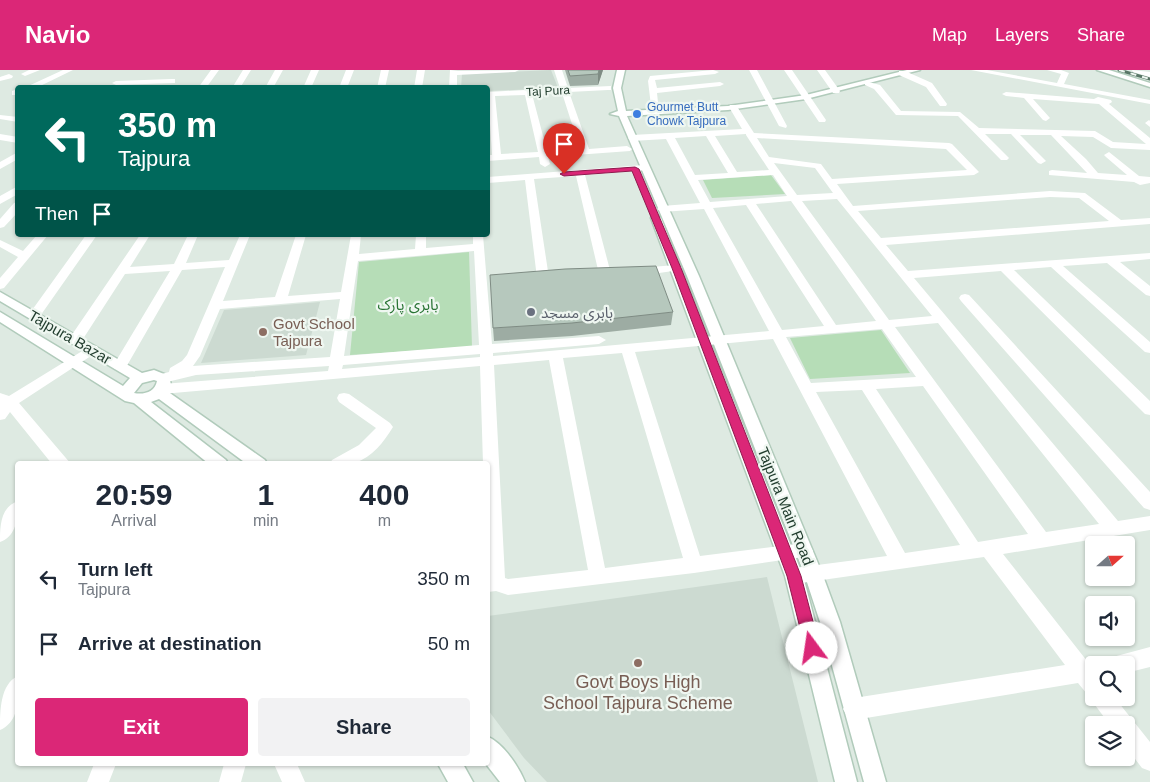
<!DOCTYPE html>
<meta charset="utf-8">
<style>
:root{--surface:#fff;--page:#f2f2f3;--text:#1f2937;--muted:#747a83;--accent:#db2777}
body{margin:0;font-family:Arial,"Noto Sans Arabic",sans-serif;background:var(--page);color:var(--text);height:100vh;display:flex;flex-direction:column;font-size:19px;white-space:nowrap}
*{box-sizing:border-box;margin:0}
p{font-size:16px;color:var(--muted)}
.icon{flex:none;width:28px;height:28px;fill:none;stroke:currentColor;stroke-width:2;stroke-linecap:round;stroke-linejoin:round}
.map{position:relative;flex:1;overflow:hidden}
.side{position:absolute;left:15px;top:391px;width:475px;height:305px;display:flex;flex-direction:column;background:var(--surface);border-radius:5px;box-shadow:0 1px 4px #0004}
.side>*{flex:none}
.top-card{position:absolute;left:15px;top:15px;width:475px;height:152px;border-radius:5px;box-shadow:0 1px 4px #0004;background:#00695c;color:#fff;overflow:hidden}
.needle{width:32px;rotate:69deg}
.tools{position:absolute;left:1085px;top:466px;display:grid;gap:10px}
.tools a{display:grid;place-items:center;width:50px;height:50px;border-radius:5px;background:var(--surface);box-shadow:0 1px 4px #0004;font-size:25px}
.pin{position:absolute;display:grid;place-items:center;width:42px;height:42px;color:#fff;margin:-51px -21px;border-radius:50% 50% 50% 0;rotate:-45deg;box-shadow:0 0 5px #0007}
.pin .icon{rotate:45deg}
.me{position:absolute;width:55px;margin:-28px;rotate:346deg;stroke-linejoin:round;filter:drop-shadow(0 0 4px #0008)}
.turn{display:flex;align-items:center;gap:18px;height:105px;padding:0 20px;font-size:22px}
.turn .icon{width:65px;height:65px;stroke-width:2.5}
.turn b{display:block;font-size:35px;line-height:42px}
.then{display:flex;align-items:center;height:48px;padding:0 20px;background:#0003;gap:10px;font-size:19px}
.eta{display:flex;justify-content:space-evenly;align-items:center;height:85px;text-align:center}
.eta b{font-size:30px;font-weight:800;line-height:35px}
.button{display:flex;gap:10px;margin-top:auto;padding:10px 20px}
.button a{flex:1;height:58px;border-radius:5px;background:var(--accent);color:#fff;font-size:20px;font-weight:800;line-height:58px;text-align:center}
.button a+a{background:var(--page);color:var(--text)}
ul{padding:0;list-style:none}
li{display:flex;align-items:center;gap:15px;height:65px;padding:0 20px}
li div{flex:1}
li b{display:block;font-size:19px}
li em{font-style:normal}
header{display:flex;align-items:center;gap:30px;box-sizing:border-box;height:70px;padding:0 25px;background:var(--accent);color:#fff}
header strong{font-size:24px}
nav{display:flex;gap:28px;margin-inline-start:auto;font-size:18px}
.map>svg:first-child{display:block}
.built{fill:#ccdad1}
.green{fill:#b6ddb7}
.lines{fill:none;stroke-linecap:round;stroke-linejoin:round}
.secondary-casing{stroke:#b1cbbb;stroke-width:3}
.street{fill:#fff;fill-rule:evenodd}
.secondary{fill:#fff;fill-rule:evenodd}
.rail-casing{stroke:#597767;stroke-width:3}
.rail{stroke:#eff7f1;stroke-width:2;stroke-dasharray:6;stroke-linecap:butt}
.wall{fill:#9daca3}
.shaded-wall{fill:#7f8c84}
.building{fill:#b6c8bd;stroke:#7f8c84}
.route{fill:#db2777;stroke:#8e194d}
.shop-dot{fill:#3f7fe0;stroke:#eff7f1;stroke-width:2}
.worship-dot{fill:#6b7280;stroke:#eff7f1;stroke-width:2}
.education-dot{fill:#8d6e63;stroke:#eff7f1;stroke-width:2}
.labels{text-anchor:middle;dominant-baseline:central;stroke-width:4.5;stroke-linejoin:round;paint-order:stroke}
.far-street-label{font-size:12px;fill:#1f3b2c;stroke:#eff7f1}
.far-shop-label{font-size:12px;fill:#366cbe;stroke:#eff7f1;text-anchor:start}
.park-label{font-size:15px;fill:#287333;stroke:#eff7f1}
.worship-label{font-size:15px;fill:#5b616d;stroke:#eff7f1;text-anchor:start}
.education-label{font-size:15px;fill:#785e54;stroke:#eff7f1;text-anchor:start}
.street-label{font-size:15px;fill:#1f3b2c;stroke:#eff7f1}
.near-education-label{font-size:18px;fill:#785e54;stroke:#eff7f1}
</style>
<header>
<strong>Navio</strong>
<nav><a>Map</a><a>Layers</a><a>Share</a></nav>
</header>
<div class="map">
<svg width="1150" height="712" viewBox="0 0 1150 712">
<rect width="100%" height="100%" fill="#deeae2"/>
<path class="built" d="M551 0 558 18 488 21V18H461L462 4Z
M320 232 306 285 201 293 224 240Z
M767 507 818 712H547L524 688 488 640V546Z"/>
<path class="green" d="M771 105 785 124 712 128 703 110Z
M469 182 472 277 350 285 359 192Z
M881 260 910 303 810 309 790 268Z"/>
<g class="lines">
<g class="secondary-casing">
<path id="secondary" d="M617 0H625L621 18 626 41 728 36 806 25 907 0H920L806 29 728 40 627 46 699 206 822 503 840 552 886 712H864L820 552 804 503 687 206 619 46 610 44 618 41 613 18Z
M1097 0H1109L1150 13V17Z
M656 145 661 148 803 506 857 712H835L785 506 651 148Z
M0 222 142 303 154 300 169 306 171 315 167 321 265 390 267 394H247L159 329 151 332 226 390 228 394H209L134 333 125 331 0 252V242L123 316 130 308 0 231ZM154 310 157 311C155 322 144 325 134 323L142 313Z
M488 667C503 673 519 697 525 712H500L486 694Z
M438 694H463L473 712H448Z"/>
</g>
<path class="street" d="M29 0H40L25 6 21 4Z
M63 0H73L36 18H24Z
M211 0H219L206 18H198Z
M243 0H251L240 18H232Z
M275 0H283L273 18H265Z
M311 0H319L311 18H303Z
M346 0H354L347 18H339Z
M381 0H389L385 18H377Z
M417 0H425L422 18H414Z
M450 0 458 1 519 0 515 2 457 5V18H449Z
M554 0H562L568 18 611 16V20H608L569 22 589 79 627 76 632 79 630 81 548 87 550 94 545 97 540 94 539 87 488 91V85H492L488 22 560 18ZM562 23 580 79 547 81 532 24ZM525 25 538 82 501 84 495 26Z
M713 0 719 2 715 4 655 10 657 18 720 12 724 14 720 16 657 23 659 42 652 44 648 11 650 6Z
M749 0H757L787 56 786 58 779 56Z
M784 0H792L826 50 825 52H819Z
M817 0H825L840 21 839 23H833Z
M971 0H987L1057 13 1061 4 1047 0H1061L1069 3 1064 14 1150 30V34Z
M1132 0 1150 2V7L1133 2Z
M899 1H905L932 13 947 34 946 36H940L926 17 899 5Z
M9 4 13 6 12 8 0 11V7Z
M172 9H175V13L116 15 112 13 116 11Z
M865 11 880 15 901 41 960 42 979 58 1095 61 1113 72 1146 74 1099 34 1033 29 1050 48 1046 51 1043 50 1024 28 1006 26 1002 24 1006 22 1094 29 1098 27 1111 30 1112 32 1109 34 1150 68V80L1111 78 1093 67 1061 66 1086 89 1098 103 1127 105 1106 87 1104 85 1109 82 1139 106 1150 107V113L1140 115 1134 112 1049 105V101L1052 100 1087 103 1051 65H1020L1046 91 1041 94 1038 93 1011 64H985L1009 88 1007 90H1001L958 46 896 45 874 19 865 15Z
M15 20H18V25H12V21Z
M730 35H736L754 63 949 73 952 74 979 102 974 105 837 114 853 136 1050 121 1085 123 1121 150 1150 148V154L886 175 908 201 1150 183V189L1120 192 1150 216V226L1146 225 1107 193 1063 196 1150 272V283L1145 282 1051 197 1014 200 1150 331V345L1145 344 1001 201 914 208 1118 451 1150 446V460L1003 484 1087 591 1094 590 1101 593 1102 595H1094V628H1115L1150 672V701L1142 698 1126 677V655H1110L1095 635 1092 627 1087 624 1078 613 854 650 847 646 843 639 847 632 854 628 1065 595 984 487 794 514 788 512 785 506 788 500 794 498 887 486 773 269 635 282 700 486 804 473 810 476 813 481 810 486 694 503 508 525 496 521 488 522V394H483L480 296 162 324 157 323 155 319 157 315 162 314 328 301 329 296 196 305 163 313 158 311 156 308 158 305 169 302 170 298 182 291 187 285 225 197 182 200 125 299H115L113 296 170 201 125 204 81 272H71L69 269 140 165H150L130 197 174 194 188 165H198L186 193 229 190 240 165H250L223 231 275 227 296 165H306L288 226 341 222 351 165H361L359 184 415 179 416 165H426V178L473 174V165H483L492 274 599 266 606 270 599 274 493 283V286L769 261 704 139 662 142 657 139 662 136 700 133 666 69 632 71 628 68 632 65 742 59 729 37ZM746 64V65L769 100 737 102 715 66ZM706 66 728 103 695 105 675 68ZM757 68 946 79 967 100 832 109 821 94 769 87ZM774 93 815 98 833 123 797 125ZM773 105 787 126 710 132 698 110ZM1050 127 1079 128 1109 151 881 168 858 141ZM837 129 932 246 889 250 802 131ZM791 131 876 251 836 255 756 134ZM746 135 824 256 782 260 713 138ZM474 181 479 275 344 286 358 191ZM340 229 330 287 193 296 200 286 220 239ZM938 253 1099 454 1046 462 895 257ZM882 259 916 307 811 313 786 267ZM622 283 683 488 605 498 563 288ZM480 284V287L342 299 343 295ZM549 290 588 500 508 509 505 508 494 295ZM923 316 1028 464 978 472 876 319ZM862 320 960 475 905 483 816 322Z
M0 45 18 47V52L0 49Z
M1149 50 1150 51V57L1145 53Z
M0 64 18 67V73L0 70Z
M18 82V89L0 99V92Z
M644 95 647 96V100L585 105 611 204 605 208 599 204 576 106 534 109 549 208 543 212 537 208 525 110 488 113V107Z
M18 116V124L0 134V126Z
M18 132V142L4 157 0 158V149L14 133Z
M37 165H48L4 218 0 219V208L18 187 0 177V170L23 181Z
M86 165H97L38 249H30L28 246 30 243Z
M676 195 680 196 682 198 680 200 638 206 632 202 638 198Z
M965 224 969 225 1150 422V440L1144 438 961 231 959 228 961 225Z
M92 275 97 276 99 279 97 282 19 333 71 394H52L10 342 5 349 0 350V323L9 326Z
M344 323 349 324 390 353 393 357C384 372 372 387 355 393 348 395 338 394 330 394L332 390 359 375 376 358 339 332 337 328 339 324Z
M18 431C18 447 17 466 0 472 0 457 0 437 18 431Z
M1150 577V597L1126 603V595H1106L1109 588Z
M18 606C18 625 21 651 0 660 0 641 0 614 18 606Z
M94 694H116L109 712H87Z
M224 694H246L241 712H219Z
M274 694H297L305 712H282Z"/>
<use href="#secondary" class="secondary"/>
<g class="rail-casing">
<path id="rail" d="M1119 0 1150 9"/>
</g>
<use href="#rail" class="rail"/>
</g>
<path class="wall" d="M565 0H603L598 15 570 16Z
M673 242 671 255 572 266 494 271 493 258Z"/>
<path class="shaded-wall" d="M599 0H603L598 15V4Z"/>
<path class="building" d="M568 0H599L598 4 570 6Z
M656 196 673 242 572 253 493 258 490 205 565 199Z"/>
<path class="route" d="M635 97 639 99 681 198 801 506 820 578 818 583 812 585 807 583 805 578 787 506 672 198 632 101 564 106 560 104 564 102Z"/>
<circle class="shop-dot" cx="637" cy="44" r="5"/>
<circle class="worship-dot" cx="531" cy="242" r="5"/>
<g class="education-dot">
<circle cx="263" cy="262" r="5"/>
<circle cx="638" cy="593" r="5"/>
</g>
<g class="labels">
<g class="far-street-label">
<text transform="translate(548 21) rotate(-3)">Taj Pura</text>
</g>
<g class="far-shop-label">
<text x="647" y="37">Gourmet Butt<tspan x="647" dy="14">Chowk Tajpura</tspan></text>
</g>
<g class="park-label">
<text x="408" y="234">بابری پارک</text>
</g>
<g class="worship-label">
<text x="541" y="242">بابری مسجد</text>
</g>
<g class="education-label">
<text x="273" y="253">Govt School<tspan x="273" dy="17">Tajpura</tspan></text>
</g>
<g class="street-label">
<text transform="translate(70 267) rotate(30)">Tajpura Bazar</text>
<text transform="translate(786 436) rotate(68)">Tajpura Main Road</text>
</g>
<g class="near-education-label">
<text x="638" y="612">Govt Boys High<tspan x="638" dy="21">School Tajpura Scheme</tspan></text>
</g>
</g>
</svg>
<div class="tools">
<a><svg class="needle" viewBox="-14 -14 28 28"><path d="M0-13l5 13h-10z" fill="#e53935"/><path d="M0 13l5-13h-10z" fill="#747a83"/></svg></a>
<a><svg class="icon" aria-label="sound" viewBox="0 0 24 24"><path d="M4 9h4l5-4v14l-5-4H4zM17 9q2 3 0 6"/></svg></a>
<a><svg class="icon" aria-label="search" viewBox="0 0 24 24"><circle cx="10" cy="10" r="6"/><path d="M15 15l6 6"/></svg></a>
<a><svg class="icon" aria-label="layers" viewBox="0 0 24 24"><path d="M12 4l9 5-9 5-9-5zM3 14l9 5 9-5"/></svg></a>
</div>
<div class="pin" style="left:564px;top:104px;background:#d93025"><svg class="icon" aria-label="arrive" viewBox="0 0 24 24"><path d="M6 21V4h12l-3 4 3 4H6"/></svg></div>
<svg class="me" style="left:812px;top:578px" viewBox="-20 -20 40 40"><circle r="19" fill="#fff"/><path d="M0-13L10 11 0 6-10 11z" fill="#db2777"/></svg>
<div class="top-card">
<div class="turn"><svg class="icon" aria-label="left" viewBox="0 0 24 24"><path d="M17 20v-9H6M10 6l-5 5 5 5"/></svg><div><b>350 m</b>Tajpura</div></div>
<div class="then">Then<svg class="icon" aria-label="arrive" viewBox="0 0 24 24"><path d="M6 21V4h12l-3 4 3 4H6"/></svg></div>
</div>
<section class="side">
<div class="eta">
<div><b>20:59</b><p>Arrival</p></div>
<div><b>1</b><p>min</p></div>
<div><b>400</b><p>m</p></div>
</div>
<ul>
<li><svg class="icon" aria-label="left" viewBox="0 0 24 24"><path d="M17 20v-9H6M10 6l-5 5 5 5"/></svg><div><b>Turn left</b><p>Tajpura</p></div><em>350 m</em></li>
<li><svg class="icon" aria-label="arrive" viewBox="0 0 24 24"><path d="M6 21V4h12l-3 4 3 4H6"/></svg><div><b>Arrive at destination</b></div><em>50 m</em></li>
</ul>
<div class="button"><a>Exit</a><a>Share</a></div>
</section>
</div>
